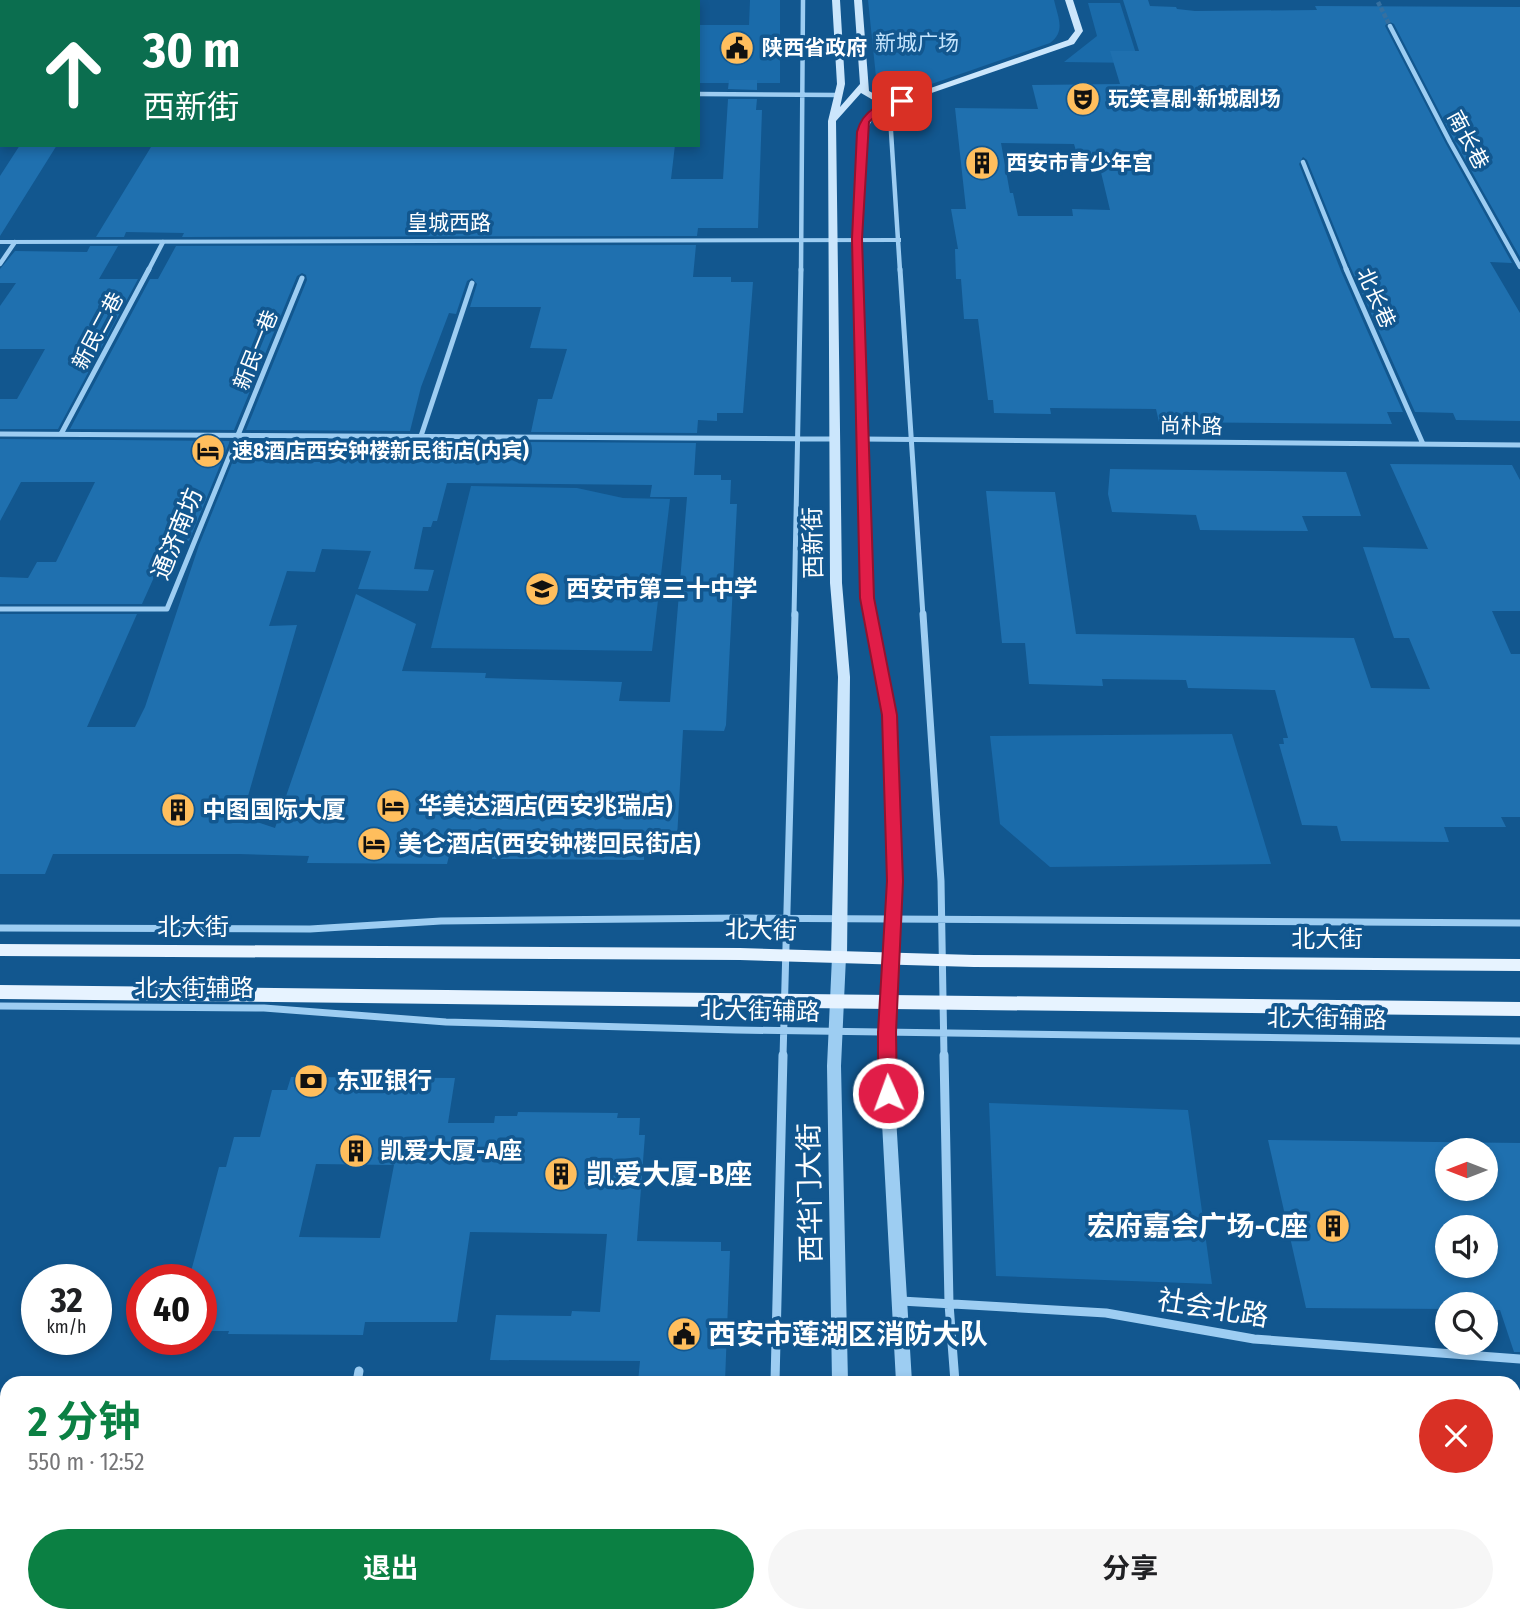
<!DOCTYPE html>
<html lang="zh">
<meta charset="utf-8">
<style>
:root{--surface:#fff;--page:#f6f6f6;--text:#202124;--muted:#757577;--accent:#0b8043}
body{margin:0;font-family:"Fira Sans Condensed","Noto Sans SC",sans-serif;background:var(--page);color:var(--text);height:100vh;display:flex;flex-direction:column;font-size:26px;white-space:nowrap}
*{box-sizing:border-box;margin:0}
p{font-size:23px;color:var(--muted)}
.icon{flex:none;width:38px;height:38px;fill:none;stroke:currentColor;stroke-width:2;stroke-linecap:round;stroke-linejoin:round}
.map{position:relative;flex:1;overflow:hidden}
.side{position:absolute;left:0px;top:1376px;width:1521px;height:247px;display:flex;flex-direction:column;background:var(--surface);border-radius:21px 21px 0 0;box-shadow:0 4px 10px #0003}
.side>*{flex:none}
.guide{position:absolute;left:0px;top:0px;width:700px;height:147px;box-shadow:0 4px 10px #0003;background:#0b6e4f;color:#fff;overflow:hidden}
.needle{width:46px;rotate:270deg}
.buttons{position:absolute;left:1435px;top:1138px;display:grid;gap:14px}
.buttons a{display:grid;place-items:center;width:63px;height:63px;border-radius:50%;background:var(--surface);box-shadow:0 4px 10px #0003;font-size:35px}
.speed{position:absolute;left:21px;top:1264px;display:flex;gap:14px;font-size:35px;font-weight:700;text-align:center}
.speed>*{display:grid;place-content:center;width:91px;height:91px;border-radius:50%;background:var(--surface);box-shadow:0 4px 10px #0003;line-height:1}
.speed small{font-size:18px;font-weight:400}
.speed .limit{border:10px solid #d22;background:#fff;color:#111}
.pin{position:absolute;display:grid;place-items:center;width:60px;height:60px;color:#fff;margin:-30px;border-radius:14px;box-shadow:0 4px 10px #0006}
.me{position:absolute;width:77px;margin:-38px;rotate:358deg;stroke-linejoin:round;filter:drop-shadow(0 0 5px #0008)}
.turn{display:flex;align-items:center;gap:24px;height:147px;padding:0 28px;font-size:32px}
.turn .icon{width:91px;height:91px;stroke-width:2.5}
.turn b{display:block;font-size:49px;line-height:60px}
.round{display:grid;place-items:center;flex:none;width:74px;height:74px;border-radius:37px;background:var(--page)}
.overview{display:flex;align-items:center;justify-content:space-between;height:119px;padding:0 28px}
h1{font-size:42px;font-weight:700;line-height:52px;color:var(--accent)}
.button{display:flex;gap:14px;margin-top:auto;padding:14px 28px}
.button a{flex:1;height:80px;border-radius:42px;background:var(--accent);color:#fff;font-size:28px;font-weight:700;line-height:80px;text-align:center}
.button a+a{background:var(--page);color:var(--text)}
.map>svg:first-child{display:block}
.green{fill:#1a6baa}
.building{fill:#1f70af;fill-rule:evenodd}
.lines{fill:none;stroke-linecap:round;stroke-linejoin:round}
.minor-tunnel{stroke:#3670a0;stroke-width:4.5;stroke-dasharray:4.5 2;stroke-linecap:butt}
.minor-far3{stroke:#9dcdf2;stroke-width:4.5}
.minor-far2{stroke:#9dcdf2;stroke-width:5}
.minor-far1{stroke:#9dcdf2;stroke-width:7}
.minor{stroke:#9dcdf2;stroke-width:9}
.tertiary{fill:#9dcdf2;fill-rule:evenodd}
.secondary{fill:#cbe6fc;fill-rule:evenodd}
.primary{fill:#e7f3ff;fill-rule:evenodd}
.route{fill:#e11d48;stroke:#92132f;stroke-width:2}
.labels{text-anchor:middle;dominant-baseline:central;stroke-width:7;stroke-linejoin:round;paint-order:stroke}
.far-park-label{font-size:21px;fill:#c4e4fd;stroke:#12578f}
.far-poi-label{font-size:21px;font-weight:bold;fill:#fff;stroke:#12578f;text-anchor:start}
.far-street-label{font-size:21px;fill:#fff;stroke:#12578f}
.street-label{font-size:24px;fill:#fff;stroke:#12578f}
.poi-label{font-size:24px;font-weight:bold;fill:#fff;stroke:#12578f;text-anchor:start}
.near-poi-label{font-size:28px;font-weight:bold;fill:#fff;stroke:#12578f;text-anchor:start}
.near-street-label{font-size:28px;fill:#fff;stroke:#12578f}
</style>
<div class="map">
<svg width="1520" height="1621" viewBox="0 0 1520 1621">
<rect width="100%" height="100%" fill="#12578f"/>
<path class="green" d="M144 0H456L143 2Z
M750 0H780V83H698V25H749Z
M868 0H1054C1058 18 1066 31 1050 43L894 97 878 96Z
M1088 3H1120L1139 63 1064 62 1097 36Z
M471 486 577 488 623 498 670 499 652 651 431 648Z
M1232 734 1271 864 1050 867 1000 824 990 736Z
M989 1103 1188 1110 1212 1284 996 1276Z"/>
<path class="building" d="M1123 0H1148L1150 6 1176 7 1177 9 1195 11 1317 10 1315 6 1520 7V257L1454 140 1394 24 1388 21 1385 26 1446 144 1512 263 1490 262 1520 313V421L1456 420 1453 413 1415 412 1350 266 1307 160 1303 157 1299 164 1341 271 1403 412H1387L1392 424 1159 422 1156 409 1050 408 1051 414 994 413 993 400H988L978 319H964L961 279H956L955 249H958L951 209H966L955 108 1038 109 1032 85 1120 84 1110 51H1139ZM1001 143 1074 144 1080 164H1099L1110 210 1072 209 1073 216H1018L1013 193H1010Z
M729 80H757V90L728 89Z
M728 99H757L756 110H762L758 228H698L697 236 182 237 184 233 126 232 124 237H96L151 147 675 145 671 179H723Z
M20 145H57L0 236V176Z
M696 245 693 277H731V282H753L743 413H717V421L698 420 697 433 531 432 538 399H552L567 349 530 348 541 307H470L477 284 472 278 467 281 456 314 449 313 421 387 410 431 246 430 307 280 306 275 302 273 297 276 234 430 70 429 150 279H158L176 246Z
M90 246H118L99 279H138L58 429H0V399H17L45 349H0V306L16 283H0V269L15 251 87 252Z
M0 439 230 441 189 541 173 535 142 604H0V577L28 578 37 562H56L95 482H21L0 521Z
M241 441 407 442 403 457 527 460 529 442 696 443 694 475H721V480H731L730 504H737L726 725 724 731 683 730 677 839H667L665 854H644V860L492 859V856H449L447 864 307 863 309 856 239 854H53L45 874H0V614H137L87 727H135L145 707 199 545ZM447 483 652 485 650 497H687L670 702 619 701 622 682 485 678 486 673 402 671 416 624 356 594 275 828 242 817 297 625 269 626 287 571 315 572 322 549 371 551 358 589 428 591 434 570 414 569 423 527H431L433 521H437Z
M1390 464 1512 465 1520 480V611H1492L1511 654H1520V817H1501L1506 827H1444L1449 842 1341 841 1337 826 1302 825 1279 744H1284L1283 738H1288L1275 690 1188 688 1186 680 1102 679 1103 686 1029 684 1025 643H1002L986 491 1055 492 1076 634 1354 638 1371 688 1430 689 1409 638H1394L1363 547 1428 549Z
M1110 469 1346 472 1361 516H1302L1308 531 1200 530 1196 515 1112 512 1108 494Z
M291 1077 455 1078 448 1123H494L495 1116H517L518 1112 618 1113 617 1118H640L639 1135H645L637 1241 721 1242V1251H730L725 1382H638L640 1361 490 1360 496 1315 571 1316 572 1311 600 1312 607 1234 470 1232 457 1322H365L363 1335 228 1334 229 1331H201V1279H189L219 1167H226L234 1137H260L272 1090H287ZM316 1164 394 1165 380 1238 299 1237Z
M1268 1140 1520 1143V1352H1514L1500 1310H1486V1304H1447V1309L1306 1308ZM1447 1150H1486V1188H1447ZM1447 1227H1486V1265H1447Z"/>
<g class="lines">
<path class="minor-tunnel" d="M1378 2 1390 26"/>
<path class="minor-far3" d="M70 2 72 0
M1390 26 1450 142 1520 267
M698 94 838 95
M1303 162 1347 271
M0 264 15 242
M148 271 163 242
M801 271 803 0
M900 271 890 116 903 101"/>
<path class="minor-far2" d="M900 269 923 616
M1346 269 1423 444
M0 434 835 439
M61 434 149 269
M421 436 472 283
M862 439 1520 445
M0 609H167L302 278
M794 616 801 269"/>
<path class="minor-far1" d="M923 614 941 881 944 1057
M0 928 310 929 441 921 742 918 1520 923
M0 1006 264 1008 446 1022 736 1030 1520 1041
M783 1057 795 614"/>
<path class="minor" d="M944 1055 949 1304 955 1382
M901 1301 1106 1313 1254 1339 1520 1359
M357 1382 359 1371
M775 1382 783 1055
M774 1615V1621
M971 1615 972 1621"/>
<path class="tertiary" d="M901 238V242H898L0 244V240Z
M839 953 846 957 841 1066 848 1382H832L827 1066 832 957Z
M889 997 894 999 896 1002 893 1067 912 1382H896L879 1067 882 1002 884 999Z
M836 1615H854V1621H836Z
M905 1615H923V1621H905Z"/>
<path class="secondary" d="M832 0H840L845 84 840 107 860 84 854 0H862L869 91 878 96 902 98 1068 40 1075 31 1065 0H1073L1083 31 1074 44 885 109 872 120 866 132 862 239 873 598 897 715 902 881 897 1002 894 1006H884L881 1002 888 881 883 715 861 598 852 239 858 132 869 112 889 102 873 100 861 93 836 121 842 583 850 677 847 957 839 962 831 957 838 677 830 583 828 121 837 84Z"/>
<path class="primary" d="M0 944 740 948 974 955 1520 959V971L974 967 740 960 0 956Z
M0 985 1520 1002V1016L0 999Z"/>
</g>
<path class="route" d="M902 98 906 99V103L883 109 869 122 862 239 874 598 897 715 903 881 896 1032 897 1093 894 1098H881L878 1093V1032L887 881 882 715 860 598 852 239 857 132C863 109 881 103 902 98Z"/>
<defs>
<g id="civic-disc" transform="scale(1.75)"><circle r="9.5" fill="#ffbe5d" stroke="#12578f"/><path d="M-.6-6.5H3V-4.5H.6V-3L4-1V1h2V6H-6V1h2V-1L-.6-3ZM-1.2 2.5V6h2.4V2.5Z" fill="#111"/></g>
<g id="theatre-disc" transform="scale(1.75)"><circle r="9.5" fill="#ffbe5d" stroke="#12578f"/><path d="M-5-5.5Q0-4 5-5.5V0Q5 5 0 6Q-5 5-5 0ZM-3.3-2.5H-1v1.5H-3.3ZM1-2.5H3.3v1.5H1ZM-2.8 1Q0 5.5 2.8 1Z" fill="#111"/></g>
<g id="building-disc" transform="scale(1.75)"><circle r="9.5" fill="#ffbe5d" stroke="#12578f"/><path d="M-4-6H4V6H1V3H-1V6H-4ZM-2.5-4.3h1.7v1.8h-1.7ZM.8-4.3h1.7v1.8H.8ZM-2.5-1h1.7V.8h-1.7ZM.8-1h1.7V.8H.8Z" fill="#111"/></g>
<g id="hotel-disc" transform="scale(1.75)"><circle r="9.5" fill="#ffbe5d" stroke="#12578f"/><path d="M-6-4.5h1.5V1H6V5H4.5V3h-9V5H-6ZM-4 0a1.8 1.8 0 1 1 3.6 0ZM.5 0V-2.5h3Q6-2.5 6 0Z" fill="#111"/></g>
<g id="school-disc" transform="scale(1.75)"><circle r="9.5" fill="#ffbe5d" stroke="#12578f"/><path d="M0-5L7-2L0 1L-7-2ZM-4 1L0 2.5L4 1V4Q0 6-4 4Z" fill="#111"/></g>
<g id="bank-disc" transform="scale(1.75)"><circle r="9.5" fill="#ffbe5d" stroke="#12578f"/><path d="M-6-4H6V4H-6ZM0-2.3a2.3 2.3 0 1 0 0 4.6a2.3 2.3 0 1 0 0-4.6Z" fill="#111"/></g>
</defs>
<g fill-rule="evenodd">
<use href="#civic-disc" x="737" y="48"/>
<use href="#theatre-disc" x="1083" y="99"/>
<use href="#building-disc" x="982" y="163"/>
<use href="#hotel-disc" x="208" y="451"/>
<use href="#school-disc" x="542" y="589"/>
<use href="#hotel-disc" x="393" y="806"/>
<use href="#building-disc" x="178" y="810"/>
<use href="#hotel-disc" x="374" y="844"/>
<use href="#bank-disc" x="311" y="1081"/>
<use href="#building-disc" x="356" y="1151"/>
<use href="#building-disc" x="561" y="1174"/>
<use href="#building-disc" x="1333" y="1226"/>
<use href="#civic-disc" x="684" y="1334"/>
</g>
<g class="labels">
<g class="far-park-label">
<text x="917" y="43">新城广场</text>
</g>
<g class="far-poi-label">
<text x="762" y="48">陕西省政府</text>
<text x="1108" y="99">玩笑喜剧·新城剧场</text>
<text x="1006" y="163">西安市青少年宫</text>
<text x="232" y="451">速8酒店西安钟楼新民街店(内宾)</text>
</g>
<g class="far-street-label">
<text transform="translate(1468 140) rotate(62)">南长巷</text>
<text x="449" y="223">皇城西路</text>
<text transform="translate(1376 298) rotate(66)">北长巷</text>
<text transform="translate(98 331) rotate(-62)">新民二巷</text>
<text transform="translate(256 350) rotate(-68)">新民一巷</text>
<text transform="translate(1191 426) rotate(1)">尚朴路</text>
</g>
<g class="street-label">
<text transform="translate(177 534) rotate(-68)">通济南坊</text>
<text transform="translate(813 543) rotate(-91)">西新街</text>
<text x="193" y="927">北大街</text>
<text transform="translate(761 930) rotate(1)">北大街</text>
<text x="1327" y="939">北大街</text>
<text x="194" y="988">北大街辅路</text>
<text transform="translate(760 1011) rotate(1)">北大街辅路</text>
<text transform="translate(1327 1019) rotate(1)">北大街辅路</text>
</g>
<g class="poi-label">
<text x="566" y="589">西安市第三十中学</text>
<text x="418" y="806">华美达酒店(西安兆瑞店)</text>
<text x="202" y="810">中图国际大厦</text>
<text x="398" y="844">美仑酒店(西安钟楼回民街店)</text>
<text x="336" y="1081">东亚银行</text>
<text x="380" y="1151">凯爱大厦-A座</text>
</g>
<g class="near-poi-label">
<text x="586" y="1174">凯爱大厦-B座</text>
<text x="1308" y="1226" text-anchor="end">宏府嘉会广场-C座</text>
<text x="708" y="1334">西安市莲湖区消防大队</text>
</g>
<g class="near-street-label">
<text transform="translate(810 1193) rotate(-91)">西华门大街</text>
<text transform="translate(1213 1308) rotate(9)">社会北路</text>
</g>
</g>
</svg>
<div class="buttons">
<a><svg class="needle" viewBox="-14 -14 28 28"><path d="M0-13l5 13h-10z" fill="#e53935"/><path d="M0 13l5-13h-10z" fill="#757577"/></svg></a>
<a><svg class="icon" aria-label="sound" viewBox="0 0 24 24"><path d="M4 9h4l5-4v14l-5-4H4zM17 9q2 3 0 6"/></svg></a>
<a><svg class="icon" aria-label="search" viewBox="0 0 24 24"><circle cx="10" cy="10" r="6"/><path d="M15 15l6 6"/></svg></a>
</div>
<div class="speed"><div>32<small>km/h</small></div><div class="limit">40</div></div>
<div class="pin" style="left:902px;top:101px;background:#d93025"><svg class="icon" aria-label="arrive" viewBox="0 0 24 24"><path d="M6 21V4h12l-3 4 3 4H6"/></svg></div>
<svg class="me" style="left:888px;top:1093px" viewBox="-20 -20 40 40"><circle r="17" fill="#e11d48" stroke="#fff" stroke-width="3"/><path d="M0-11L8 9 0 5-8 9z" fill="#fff"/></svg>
<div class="guide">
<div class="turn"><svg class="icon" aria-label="ahead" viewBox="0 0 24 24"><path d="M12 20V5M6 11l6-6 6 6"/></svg><div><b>30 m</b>西新街</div></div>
</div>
<section class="side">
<div class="overview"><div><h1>2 分钟</h1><p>550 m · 12:52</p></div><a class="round" style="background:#d93025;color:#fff"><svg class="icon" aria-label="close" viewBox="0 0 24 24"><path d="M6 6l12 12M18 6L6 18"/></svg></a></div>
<div class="button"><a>退出</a><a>分享</a></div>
</section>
</div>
